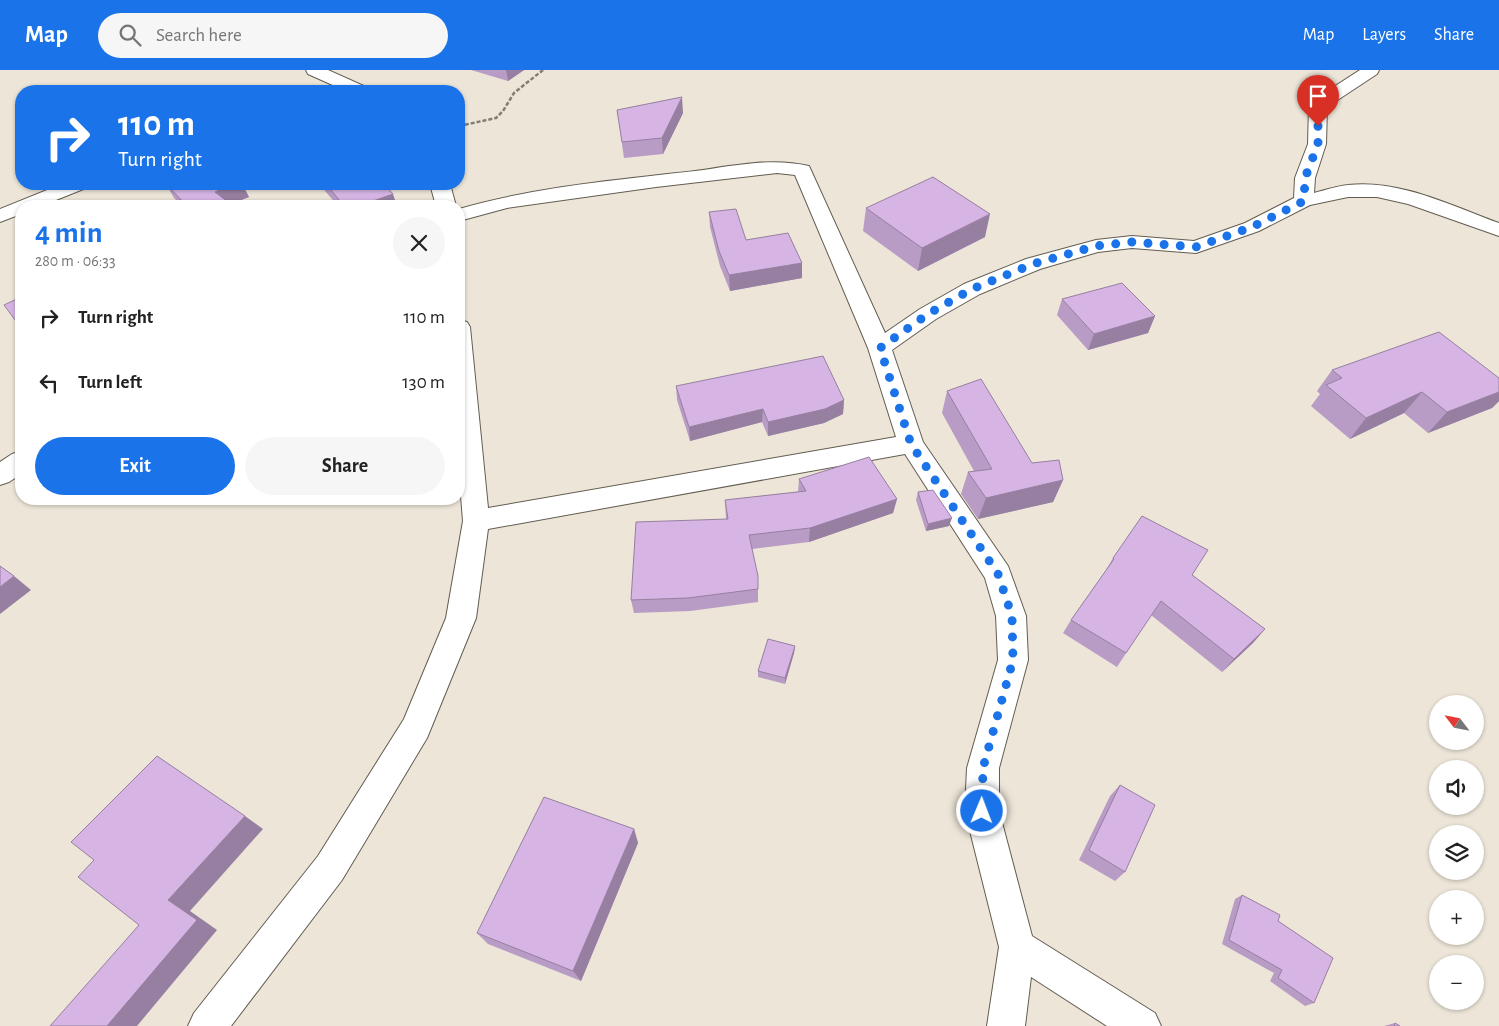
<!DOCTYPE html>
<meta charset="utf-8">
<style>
:root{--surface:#fff;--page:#f6f6f6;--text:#222;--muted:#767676;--accent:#1a73e8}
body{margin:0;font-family:"Alegreya Sans",sans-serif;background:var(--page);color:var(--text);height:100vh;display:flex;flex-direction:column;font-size:19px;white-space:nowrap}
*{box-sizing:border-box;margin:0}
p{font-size:16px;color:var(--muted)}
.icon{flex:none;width:28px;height:28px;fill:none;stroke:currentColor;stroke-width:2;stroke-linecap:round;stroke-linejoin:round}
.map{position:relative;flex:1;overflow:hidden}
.sheet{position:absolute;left:15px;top:130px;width:450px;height:305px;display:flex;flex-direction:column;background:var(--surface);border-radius:20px;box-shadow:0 1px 4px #0004}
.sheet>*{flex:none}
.banner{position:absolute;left:15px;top:15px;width:450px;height:105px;border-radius:20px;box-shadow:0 1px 4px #0004;background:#1a73e8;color:#fff;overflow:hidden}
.needle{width:32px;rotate:302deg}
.fabs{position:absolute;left:1429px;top:625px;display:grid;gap:10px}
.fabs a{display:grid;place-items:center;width:55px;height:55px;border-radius:50%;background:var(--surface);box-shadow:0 1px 4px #0004;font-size:25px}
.pin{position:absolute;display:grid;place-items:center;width:42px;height:42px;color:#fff;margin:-51px -21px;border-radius:50% 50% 50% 0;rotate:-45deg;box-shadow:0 0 5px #0007}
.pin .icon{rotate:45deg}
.me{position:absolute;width:55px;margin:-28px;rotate:1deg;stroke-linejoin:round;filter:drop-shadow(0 0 4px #0008)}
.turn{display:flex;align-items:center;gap:18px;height:105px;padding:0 20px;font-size:22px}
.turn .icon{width:65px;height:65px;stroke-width:2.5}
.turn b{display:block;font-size:35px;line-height:42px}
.round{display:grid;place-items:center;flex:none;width:52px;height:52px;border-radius:26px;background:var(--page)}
.headline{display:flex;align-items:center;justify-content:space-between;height:85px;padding:0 20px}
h1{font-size:30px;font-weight:600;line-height:38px;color:var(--accent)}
.button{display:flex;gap:10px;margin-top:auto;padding:10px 20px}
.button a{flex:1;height:58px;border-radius:30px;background:var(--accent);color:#fff;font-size:20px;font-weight:600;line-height:58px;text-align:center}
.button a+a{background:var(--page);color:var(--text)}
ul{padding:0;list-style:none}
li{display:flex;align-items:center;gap:15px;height:65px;padding:0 20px}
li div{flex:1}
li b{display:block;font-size:19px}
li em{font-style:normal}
header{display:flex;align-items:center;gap:30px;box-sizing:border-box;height:70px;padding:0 25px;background:var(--accent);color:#fff}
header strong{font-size:24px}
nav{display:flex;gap:28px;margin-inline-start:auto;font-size:18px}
.search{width:350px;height:45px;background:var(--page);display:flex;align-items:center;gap:12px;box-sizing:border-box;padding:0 18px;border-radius:28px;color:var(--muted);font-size:19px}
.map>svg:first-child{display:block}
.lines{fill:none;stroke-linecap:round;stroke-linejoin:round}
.minor-casing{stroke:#635d51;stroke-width:2}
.path{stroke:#827d75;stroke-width:2.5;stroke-dasharray:4 2;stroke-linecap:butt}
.minor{fill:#fff;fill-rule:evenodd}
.wall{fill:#b89cc5}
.shaded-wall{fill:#967fa0}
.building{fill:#d6b5e5;stroke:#967fa0}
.route{stroke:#1a73e8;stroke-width:9;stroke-dasharray:0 16.2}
</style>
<header>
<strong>Map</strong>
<div class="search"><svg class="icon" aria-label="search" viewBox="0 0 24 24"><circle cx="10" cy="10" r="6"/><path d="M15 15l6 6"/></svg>Search here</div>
<nav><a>Map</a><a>Layers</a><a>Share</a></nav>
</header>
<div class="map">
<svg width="1499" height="956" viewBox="0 0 1499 956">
<rect width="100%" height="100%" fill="#ece5d8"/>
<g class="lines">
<g class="minor-casing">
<path id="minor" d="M306 0H328L366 17 369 21H346L308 4Z
M1360 0H1379L1377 4 1327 37 1326 74 1315 108 1314 123C1325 120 1337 116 1348 115 1399 109 1452 136 1499 153V166L1408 134 1377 127H1348L1310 135 1259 161 1196 183 1132 178 1098 182 1040 199 980 224 936 249 892 280 923 372 1008 496 1026 546 1028 590 999 698V741L1032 866 1155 943 1161 956H1107L1031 907 1025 956H987L999 877 965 741 967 698 998 590 996 546 985 508 905 384 488 459 476 548 427 668 342 810 231 956H188L194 943 318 786 404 649 446 548 463 451 459 401V250L467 252 470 257 488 438 896 367 868 278 795 105 777 103 656 117 507 138 459 151V139C535 117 616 110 695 101 732 96 772 87 809 96L885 263 920 239 964 214 1026 189 1096 170 1132 166 1194 171 1245 153 1294 128 1295 108 1308 74 1309 35 1312 31Z
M62 114H89L86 118 41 136H21V144L0 152V139Z
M430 114H450L456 136H436Z
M21 381V404L9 412 0 415V392L12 384Z"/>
</g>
<path class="path" d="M459 56 496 48 503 41 514 23 543 0"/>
<use href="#minor" class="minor"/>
</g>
<path class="wall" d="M471 0H524L508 11Z
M617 40 683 43 663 84 624 88Z
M166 114H242L249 127 231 134 233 136H182L174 128Z
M322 114H384L397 136H338L325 121Z
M866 138 985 167 918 201 863 161Z
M709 142 746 170 802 208 730 221 720 196 710 157Z
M1062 229 1155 246 1148 263 1088 280 1057 245Z
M1332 300 1499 308V331L1492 338 1428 363 1404 343 1350 369 1311 336 1320 324 1317 321Z
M676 316 844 330 843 344 824 353 768 366 762 352 690 371 677 330Z
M947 321 1032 393 1063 410 1053 432 978 449 961 424 968 402 974 401 942 343Z
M799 409 897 429 893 443 809 472 752 479 758 506V532L690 541 634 543 631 530 726 449 725 430 798 422Z
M918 422 949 456 926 461 916 430Z
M1113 488 1192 505 1265 559 1253 573 1222 602 1151 545 1117 597 1063 563 1071 550 1105 502Z
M795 576 794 583 785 614 758 607V601Z
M1120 715 1125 802 1115 811 1079 790 1110 726Z
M634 759 638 773 581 911 488 874 477 863Z
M1242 825 1278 851 1314 933 1305 936 1270 911 1274 903 1222 874 1235 829Z
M1395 953 1400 956H1384Z"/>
<path class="shaded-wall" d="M506 0H524L508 11Z
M682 27 683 43 663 84 662 68Z
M235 114H242L249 127 225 136 215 122Z
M393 124 397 136H359Z
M990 144 985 167 918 201 922 178Z
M802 193V208L730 221 729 205Z
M1155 246 1148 263 1088 280 1094 264Z
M1422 322 1404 343 1350 369 1366 348Z
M1499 322V331L1492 338 1428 363 1447 342Z
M844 330 843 344 824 353 768 366V352Z
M763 339 762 352 690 371 689 357Z
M1063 410 1053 432 978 449 986 428Z
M897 429 893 443 809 472 810 458Z
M952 448 949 456 926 461 928 454Z
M14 506 31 520 0 544V517Z
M1265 559 1253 573 1222 602 1234 589Z
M795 576 794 583 785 614V608Z
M245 746 263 759 190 841 217 860 137 956H107L168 830Z
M634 759 638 773 581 911 573 901Z"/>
<path class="building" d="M682 27 662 68 622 72 617 40Z
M933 107 990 144 922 178 866 138Z
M166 114H235L215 122 233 136H187Z
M326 114H384L393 124 359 136H344Z
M736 139 746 170 788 163 802 193 729 205 719 181 709 142Z
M1122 213 1155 246 1094 264 1062 229Z
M21 227V258L4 235Z
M1439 262 1499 308V322L1447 342 1422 322 1366 348 1326 315 1342 308 1332 300Z
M823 286 844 330 825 339 768 352 763 339 689 357 676 316Z
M981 309 1032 393 1059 390 1063 410 986 428 968 402 992 399 947 321Z
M869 387 897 429 810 458 749 465 758 506V519L688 528 631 530 636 452 728 449 725 430 806 421 799 409Z
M933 420 952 448 928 454 918 422Z
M1142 446 1208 480 1192 505 1265 559 1234 589 1161 531 1126 583 1071 550 1114 489 1113 488Z
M0 496 14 506 0 517Z
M768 569 795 576 785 608 758 601Z
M157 686 245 746 168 830 197 850 107 956H50L139 855 78 807 94 790 71 772Z
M1120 715 1155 735 1125 802 1089 780Z
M544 727 634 759 573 901 477 863Z
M1242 825 1280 845 1278 851 1333 888 1314 933 1278 908 1282 900 1229 870Z
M1395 953 1400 956H1394Z"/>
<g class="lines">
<path class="route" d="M982 741 983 698 1013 590 1012 546 998 504 911 374 880 278 928 244 972 219 1033 194 1096 176 1132 172 1196 177 1252 157 1304 131 1305 108 1318 74V56"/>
</g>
</svg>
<div class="fabs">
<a><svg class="needle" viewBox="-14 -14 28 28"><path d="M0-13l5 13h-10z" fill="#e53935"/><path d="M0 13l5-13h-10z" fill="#767676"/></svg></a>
<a><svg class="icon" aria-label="sound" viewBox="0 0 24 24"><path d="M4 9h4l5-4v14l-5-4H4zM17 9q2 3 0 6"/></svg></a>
<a><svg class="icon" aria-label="layers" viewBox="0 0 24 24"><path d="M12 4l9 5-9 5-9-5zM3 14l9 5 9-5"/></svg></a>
<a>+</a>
<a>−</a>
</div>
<div class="pin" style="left:1318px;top:56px;background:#d93025"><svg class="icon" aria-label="arrive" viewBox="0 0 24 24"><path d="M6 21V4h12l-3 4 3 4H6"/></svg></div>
<svg class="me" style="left:982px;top:741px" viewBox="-20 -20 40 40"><circle r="17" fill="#1a73e8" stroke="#fff" stroke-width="3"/><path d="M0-11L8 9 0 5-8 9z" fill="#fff"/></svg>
<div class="banner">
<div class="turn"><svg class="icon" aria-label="right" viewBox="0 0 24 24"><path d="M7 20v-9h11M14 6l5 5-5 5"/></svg><div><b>110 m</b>Turn right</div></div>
</div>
<section class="sheet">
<div class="headline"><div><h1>4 min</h1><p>280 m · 06:33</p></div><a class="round"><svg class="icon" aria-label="close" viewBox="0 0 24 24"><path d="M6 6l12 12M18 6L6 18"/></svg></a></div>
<ul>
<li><svg class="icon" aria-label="right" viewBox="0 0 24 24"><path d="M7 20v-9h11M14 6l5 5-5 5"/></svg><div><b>Turn right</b></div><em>110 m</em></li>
<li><svg class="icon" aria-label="left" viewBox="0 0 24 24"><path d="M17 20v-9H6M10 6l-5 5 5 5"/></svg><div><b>Turn left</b></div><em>130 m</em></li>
</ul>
<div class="button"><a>Exit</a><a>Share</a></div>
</section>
</div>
